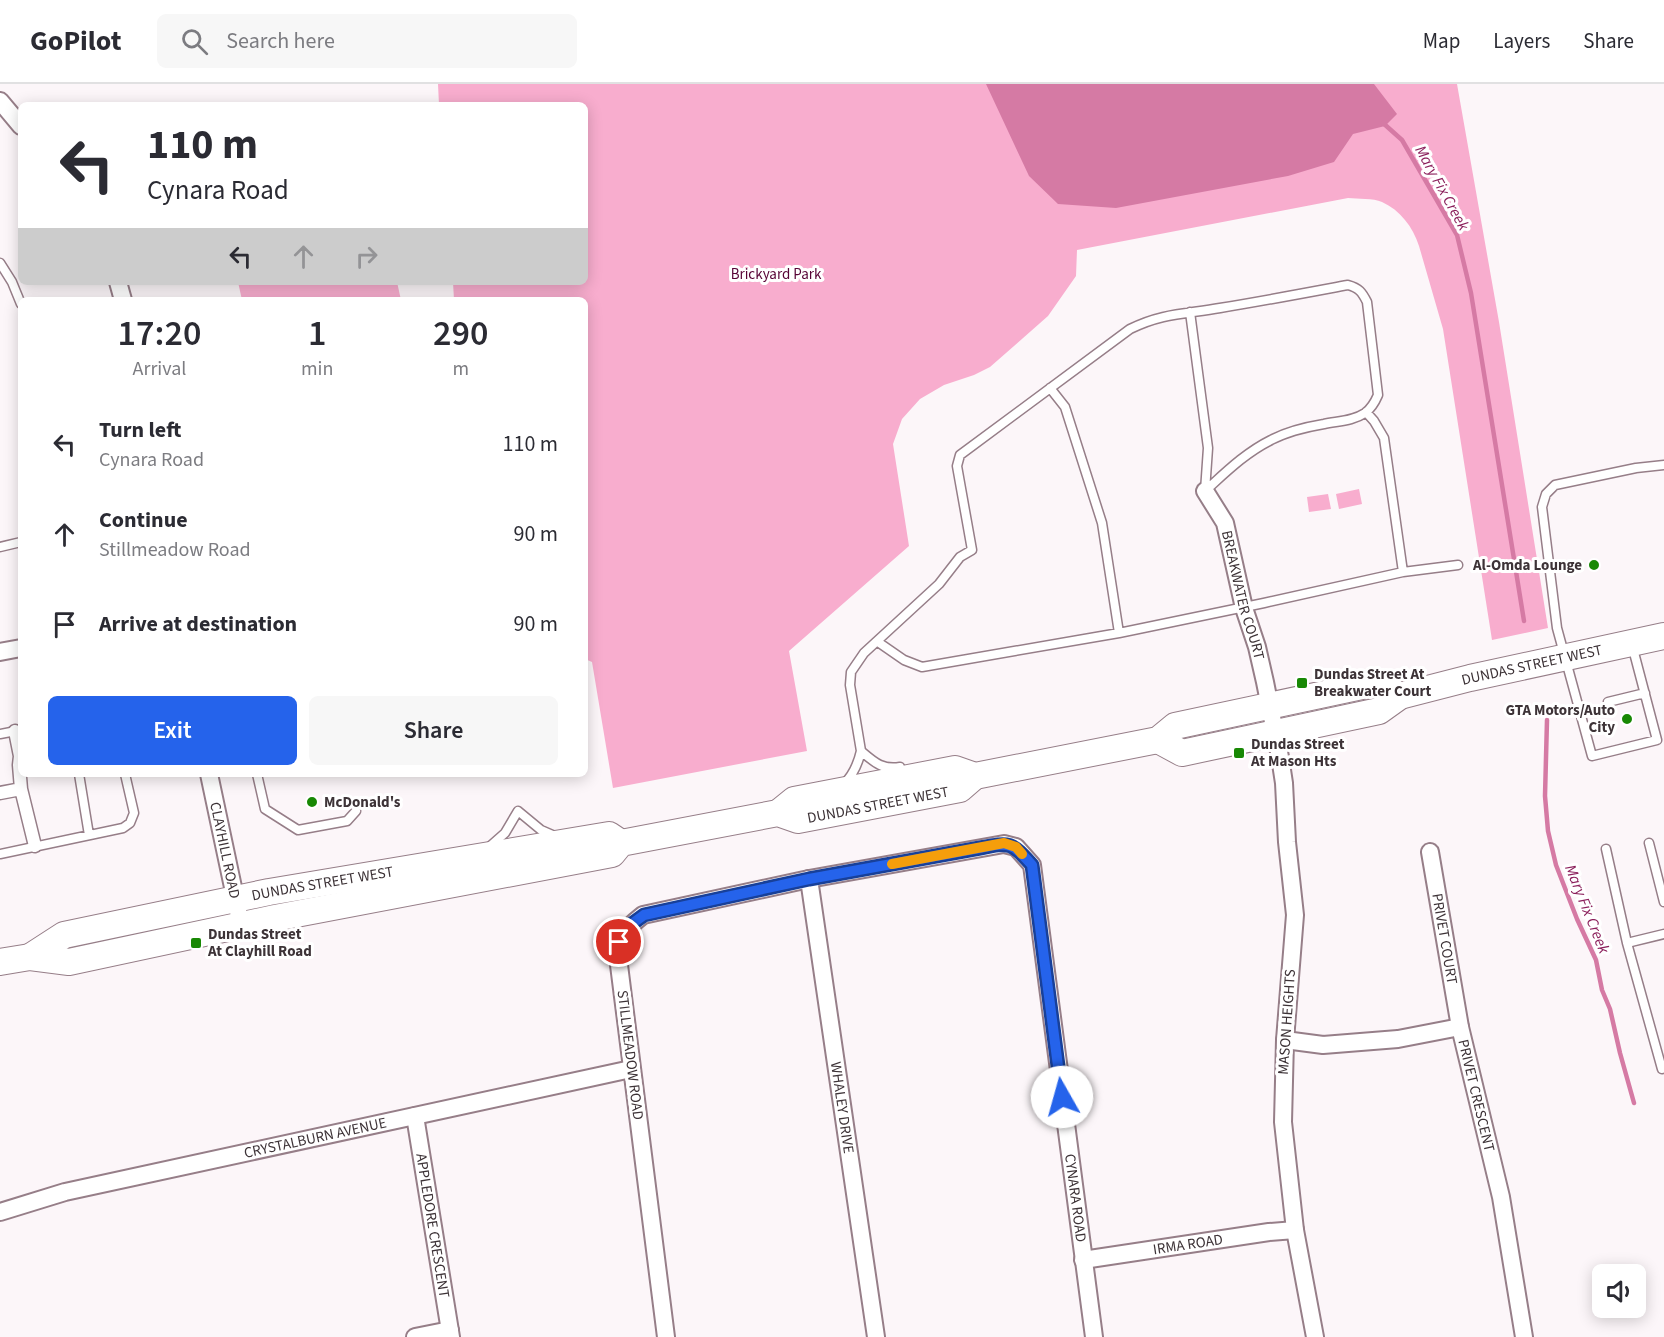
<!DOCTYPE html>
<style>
:root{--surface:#fff;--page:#f7f7f7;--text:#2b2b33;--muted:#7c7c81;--line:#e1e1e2;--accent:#2563eb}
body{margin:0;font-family:"Source Sans 3",sans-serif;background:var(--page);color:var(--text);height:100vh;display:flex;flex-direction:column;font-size:22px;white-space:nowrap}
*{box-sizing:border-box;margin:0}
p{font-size:20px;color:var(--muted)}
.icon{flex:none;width:33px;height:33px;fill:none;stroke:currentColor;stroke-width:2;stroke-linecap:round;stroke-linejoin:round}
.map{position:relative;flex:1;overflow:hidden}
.side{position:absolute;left:18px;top:213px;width:570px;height:480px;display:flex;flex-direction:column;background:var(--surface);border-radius:9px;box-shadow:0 3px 15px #0003}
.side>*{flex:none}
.banner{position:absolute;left:18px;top:18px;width:570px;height:183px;border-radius:9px;box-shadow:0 3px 15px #0003;background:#fff;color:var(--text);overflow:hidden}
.fabs{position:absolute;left:1592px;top:1180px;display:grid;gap:12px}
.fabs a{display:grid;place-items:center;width:54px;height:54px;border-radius:9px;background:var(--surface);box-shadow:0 3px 15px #0003;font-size:30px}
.pin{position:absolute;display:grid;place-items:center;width:51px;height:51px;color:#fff;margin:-26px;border:3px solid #fff;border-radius:50%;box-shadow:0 2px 6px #0007}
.me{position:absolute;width:66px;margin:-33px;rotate:353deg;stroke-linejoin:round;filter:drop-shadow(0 0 4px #0008)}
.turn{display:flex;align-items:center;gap:21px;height:126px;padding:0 30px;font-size:27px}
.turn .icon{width:78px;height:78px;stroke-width:2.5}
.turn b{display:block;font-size:42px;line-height:51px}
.lanes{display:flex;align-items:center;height:57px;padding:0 30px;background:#0003;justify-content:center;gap:30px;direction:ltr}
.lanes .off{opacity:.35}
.eta{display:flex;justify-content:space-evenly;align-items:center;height:102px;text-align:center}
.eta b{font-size:36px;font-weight:600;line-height:42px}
.cta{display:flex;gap:12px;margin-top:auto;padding:12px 30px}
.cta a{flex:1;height:69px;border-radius:9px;background:var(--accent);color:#fff;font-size:24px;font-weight:600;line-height:69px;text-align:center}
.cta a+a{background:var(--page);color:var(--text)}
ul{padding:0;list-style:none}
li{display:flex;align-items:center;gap:18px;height:90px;padding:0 30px}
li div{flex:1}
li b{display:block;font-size:22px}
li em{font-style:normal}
header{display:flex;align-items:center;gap:36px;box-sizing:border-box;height:84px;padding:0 30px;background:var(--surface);border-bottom:2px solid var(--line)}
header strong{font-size:28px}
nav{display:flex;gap:33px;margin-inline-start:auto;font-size:21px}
.search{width:420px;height:54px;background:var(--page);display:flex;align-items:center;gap:15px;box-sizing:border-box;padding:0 21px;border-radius:9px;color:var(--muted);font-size:22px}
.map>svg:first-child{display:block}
.green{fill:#f8adce}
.water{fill:#d57aa4}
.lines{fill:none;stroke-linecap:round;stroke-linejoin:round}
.stream{stroke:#d57aa4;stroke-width:4.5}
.service-casing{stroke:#967e88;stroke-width:11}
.pedestrian-casing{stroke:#967e88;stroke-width:15}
.minor-casing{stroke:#967e88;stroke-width:20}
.primary-casing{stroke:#967e88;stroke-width:28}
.service{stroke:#fff;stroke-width:8}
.pedestrian{stroke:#fff;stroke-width:12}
.minor{stroke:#fff;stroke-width:16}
.primary{stroke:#fff;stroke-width:26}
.route-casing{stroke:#184099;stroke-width:15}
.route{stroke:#2563eb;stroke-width:10}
.slow{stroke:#f59e0b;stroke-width:10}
.poi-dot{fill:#188804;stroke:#fff;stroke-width:2}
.labels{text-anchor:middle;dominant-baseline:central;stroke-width:6;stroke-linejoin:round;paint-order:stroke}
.park-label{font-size:15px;fill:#570235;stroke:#fff}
.poi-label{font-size:15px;font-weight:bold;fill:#3d3337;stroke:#fff;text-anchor:start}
.street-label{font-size:15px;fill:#3d3337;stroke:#fff}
.water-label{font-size:16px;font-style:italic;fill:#8b1f5b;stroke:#fff}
</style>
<header>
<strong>GoPilot</strong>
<div class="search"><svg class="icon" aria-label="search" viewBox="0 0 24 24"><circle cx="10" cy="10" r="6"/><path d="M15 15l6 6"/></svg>Search here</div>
<nav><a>Map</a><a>Layers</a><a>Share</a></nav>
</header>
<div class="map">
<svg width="1664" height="1253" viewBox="0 0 1664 1253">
<rect width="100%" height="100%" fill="#fcf6f9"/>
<path class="green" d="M438 0H1457L1499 238 1548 544 1492 556 1443 245 1419 162C1413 143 1400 126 1382 118 1373 114 1358 115 1348 114L1077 166 1076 192 1048 232 990 283 974 291 944 301 920 315 902 335 893 360 909 462 789 567 807 667 613 704 592 578 585 575V216H454L453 198H585V21H439Z
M238 198H397L401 216H242Z
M1359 405 1362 420 1339 425 1336 410Z
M1328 410 1331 425 1309 428 1307 413Z"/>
<path class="water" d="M986 0H1374L1397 30 1385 42 1353 50 1334 78 1288 92 1116 124 1058 120 1029 92Z"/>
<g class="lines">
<path class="stream" d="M1383 39 1402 56 1457 151 1471 209 1524 537
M1547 636 1545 712 1548 747 1556 781 1577 835 1596 876 1602 906 1610 925 1620 969 1634 1019"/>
<g class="service-casing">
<path id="service" d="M0 179 12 198 21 220
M1190 228 1208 364 1205 407
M1050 304 1065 323 1102 439 1119 549
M1366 328 1374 337 1384 354 1403 488
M0 463 21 458
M878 558 904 576 922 583 1119 549 1264 519 1403 488 1458 481
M1632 561 1657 656 1592 672 1557 544 1542 423 1546 410 1555 401 1636 384 1664 381
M1608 618 1645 609
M0 650 21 646
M861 667C874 678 882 686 900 683
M79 690 89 751
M257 690 265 725 298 746 347 737 356 727
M844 700C854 690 858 680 861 667L850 601 851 588 864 569 939 500 960 473 972 466 957 382 960 371 1130 245C1162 229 1186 230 1220 224 1263 217 1305 209 1348 201 1359 204 1362 208 1367 218L1378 311C1375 318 1372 324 1365 329 1353 337 1338 337 1324 340 1306 343 1288 347 1271 356 1245 369 1226 388 1205 407
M1649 759 1664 818
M488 764 505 749 518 727 541 746 557 753
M1606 765 1627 859 1662 985
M0 770 123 744 130 739 134 729 125 690
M1627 859 1664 850"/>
</g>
<g class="pedestrian-casing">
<path id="pedestrian" d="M15 647 20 672 19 681 21 705 35 762
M0 709 21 705"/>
</g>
<g class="minor-casing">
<g id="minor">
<path d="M0 17 21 42"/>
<path d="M118 198 123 216"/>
<path id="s1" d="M1205 407 1225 439 1244 524 1257 563 1265 598 1280 673 1284 699 1287 758 1295 831 1285 956 1283 1038 1295 1146 1315 1253"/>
<path d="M0 568 21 564"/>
<path id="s2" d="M209 690 241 841"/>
<path id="s3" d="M1430 768 1460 943 1501 1113 1524 1253"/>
<path id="s4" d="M809 795 876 1253"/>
<path d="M1285 956 1323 961 1398 955 1460 943"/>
<path id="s5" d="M415 1032 451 1253"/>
<path id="s6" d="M0 1128 65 1108 631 985"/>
<path id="s7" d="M1083 1176 1269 1148 1295 1146"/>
<path d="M415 1253 450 1246"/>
<path id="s8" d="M666 1253 619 881C619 854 621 848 643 831L809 795 1004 760 1016 763 1032 781 1094 1253"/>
</g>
</g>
<g class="primary-casing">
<g id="primary">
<path id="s9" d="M1158 656 1182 669 1379 627 1400 612 1470 594 1664 552"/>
<path d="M778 729 794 716 955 685 975 692 1158 656 1175 642 1376 599 1400 612"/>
<path id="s10" d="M30 873 64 851 269 808 609 751 621 759"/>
<path id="s11" d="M0 878 30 873 69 878 275 834 612 770 621 759 778 729 798 736 960 705 975 692"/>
</g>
</g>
<use href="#service" class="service"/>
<use href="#pedestrian" class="pedestrian"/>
<use href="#minor" class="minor"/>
<use href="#primary" class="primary"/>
</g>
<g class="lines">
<g class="route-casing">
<path id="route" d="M619 858 629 842 644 831 809 795 980 764C1011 758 1011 758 1032 781L1062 1013"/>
</g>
<use href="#route" class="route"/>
<path class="slow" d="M892 780 1004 759 1016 763 1022 770"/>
</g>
<g class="poi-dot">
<circle cx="1594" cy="481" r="6"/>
<rect x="1296" y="593" width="12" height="12" rx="3"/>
<circle cx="1627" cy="635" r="6"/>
<rect x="1233" y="663" width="12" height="12" rx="3"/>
<circle cx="312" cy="718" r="6"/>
<rect x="190" y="853" width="12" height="12" rx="3"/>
</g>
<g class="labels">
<g class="park-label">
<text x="776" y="190">Brickyard Park</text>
</g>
<g class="poi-label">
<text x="1582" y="481" text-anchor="end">Al-Omda Lounge</text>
<text x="1314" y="590">Dundas Street At<tspan x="1314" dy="17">Breakwater Court</tspan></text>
<text x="1615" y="626" text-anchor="end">GTA Motors/Auto<tspan x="1615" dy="17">City</tspan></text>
<text x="1251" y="660">Dundas Street<tspan x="1251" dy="17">At Mason Hts</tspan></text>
<text x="324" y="718">McDonald's</text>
<text x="208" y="850">Dundas Street<tspan x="208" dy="17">At Clayhill Road</tspan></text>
</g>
<g class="street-label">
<text stroke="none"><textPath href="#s1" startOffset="112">BREAKWATER COURT</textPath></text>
<text stroke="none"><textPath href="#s9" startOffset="390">DUNDAS STREET WEST</textPath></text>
<text stroke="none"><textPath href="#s11" startOffset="900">DUNDAS STREET WEST</textPath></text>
<text stroke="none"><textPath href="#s2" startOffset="78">CLAYHILL ROAD</textPath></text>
<text stroke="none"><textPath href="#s10" startOffset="304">DUNDAS STREET WEST</textPath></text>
<text stroke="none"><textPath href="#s3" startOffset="88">PRIVET COURT</textPath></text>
<text transform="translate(1287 938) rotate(-86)">MASON HEIGHTS</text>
<text transform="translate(630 971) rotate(83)">STILLMEADOW ROAD</text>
<text stroke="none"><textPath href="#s3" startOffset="248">PRIVET CRESCENT</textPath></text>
<text stroke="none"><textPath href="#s4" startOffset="231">WHALEY DRIVE</textPath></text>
<text stroke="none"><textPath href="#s6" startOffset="324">CRYSTALBURN AVENUE</textPath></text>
<text stroke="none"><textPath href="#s8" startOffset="1174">CYNARA ROAD</textPath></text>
<text stroke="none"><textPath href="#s5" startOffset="111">APPLEDORE CRESCENT</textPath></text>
<text stroke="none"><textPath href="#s7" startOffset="106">IRMA ROAD</textPath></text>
</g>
<g class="water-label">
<text transform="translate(1442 104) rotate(61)">Mary Fix Creek</text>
<text transform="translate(1587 825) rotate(68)">Mary Fix Creek</text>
</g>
</g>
</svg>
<div class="fabs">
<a><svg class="icon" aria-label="sound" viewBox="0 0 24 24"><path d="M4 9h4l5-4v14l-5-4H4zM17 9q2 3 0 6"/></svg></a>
</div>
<div class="pin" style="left:619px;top:858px;background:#d93025"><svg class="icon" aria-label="arrive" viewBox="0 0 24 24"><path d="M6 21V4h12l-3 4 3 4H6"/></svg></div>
<svg class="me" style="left:1062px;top:1013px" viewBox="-20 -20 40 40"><circle r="19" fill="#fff"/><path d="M0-13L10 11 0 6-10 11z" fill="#2563eb"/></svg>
<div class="banner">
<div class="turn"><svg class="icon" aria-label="left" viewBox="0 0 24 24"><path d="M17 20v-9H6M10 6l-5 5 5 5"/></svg><div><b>110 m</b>Cynara Road</div></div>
<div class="lanes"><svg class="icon" aria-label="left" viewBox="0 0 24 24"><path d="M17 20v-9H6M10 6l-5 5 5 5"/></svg><svg class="icon off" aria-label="ahead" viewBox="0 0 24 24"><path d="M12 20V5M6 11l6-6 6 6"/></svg><svg class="icon off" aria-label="right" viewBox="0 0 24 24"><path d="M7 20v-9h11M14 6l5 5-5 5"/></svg></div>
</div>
<section class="side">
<div class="eta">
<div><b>17:20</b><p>Arrival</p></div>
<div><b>1</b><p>min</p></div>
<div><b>290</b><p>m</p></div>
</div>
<ul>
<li><svg class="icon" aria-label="left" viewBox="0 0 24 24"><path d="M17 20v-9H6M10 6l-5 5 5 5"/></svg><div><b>Turn left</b><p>Cynara Road</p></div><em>110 m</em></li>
<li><svg class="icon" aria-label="ahead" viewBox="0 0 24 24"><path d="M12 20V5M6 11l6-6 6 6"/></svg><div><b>Continue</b><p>Stillmeadow Road</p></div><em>90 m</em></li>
<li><svg class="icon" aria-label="arrive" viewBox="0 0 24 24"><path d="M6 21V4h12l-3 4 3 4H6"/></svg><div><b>Arrive at destination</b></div><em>90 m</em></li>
</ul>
<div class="cta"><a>Exit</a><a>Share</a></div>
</section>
</div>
